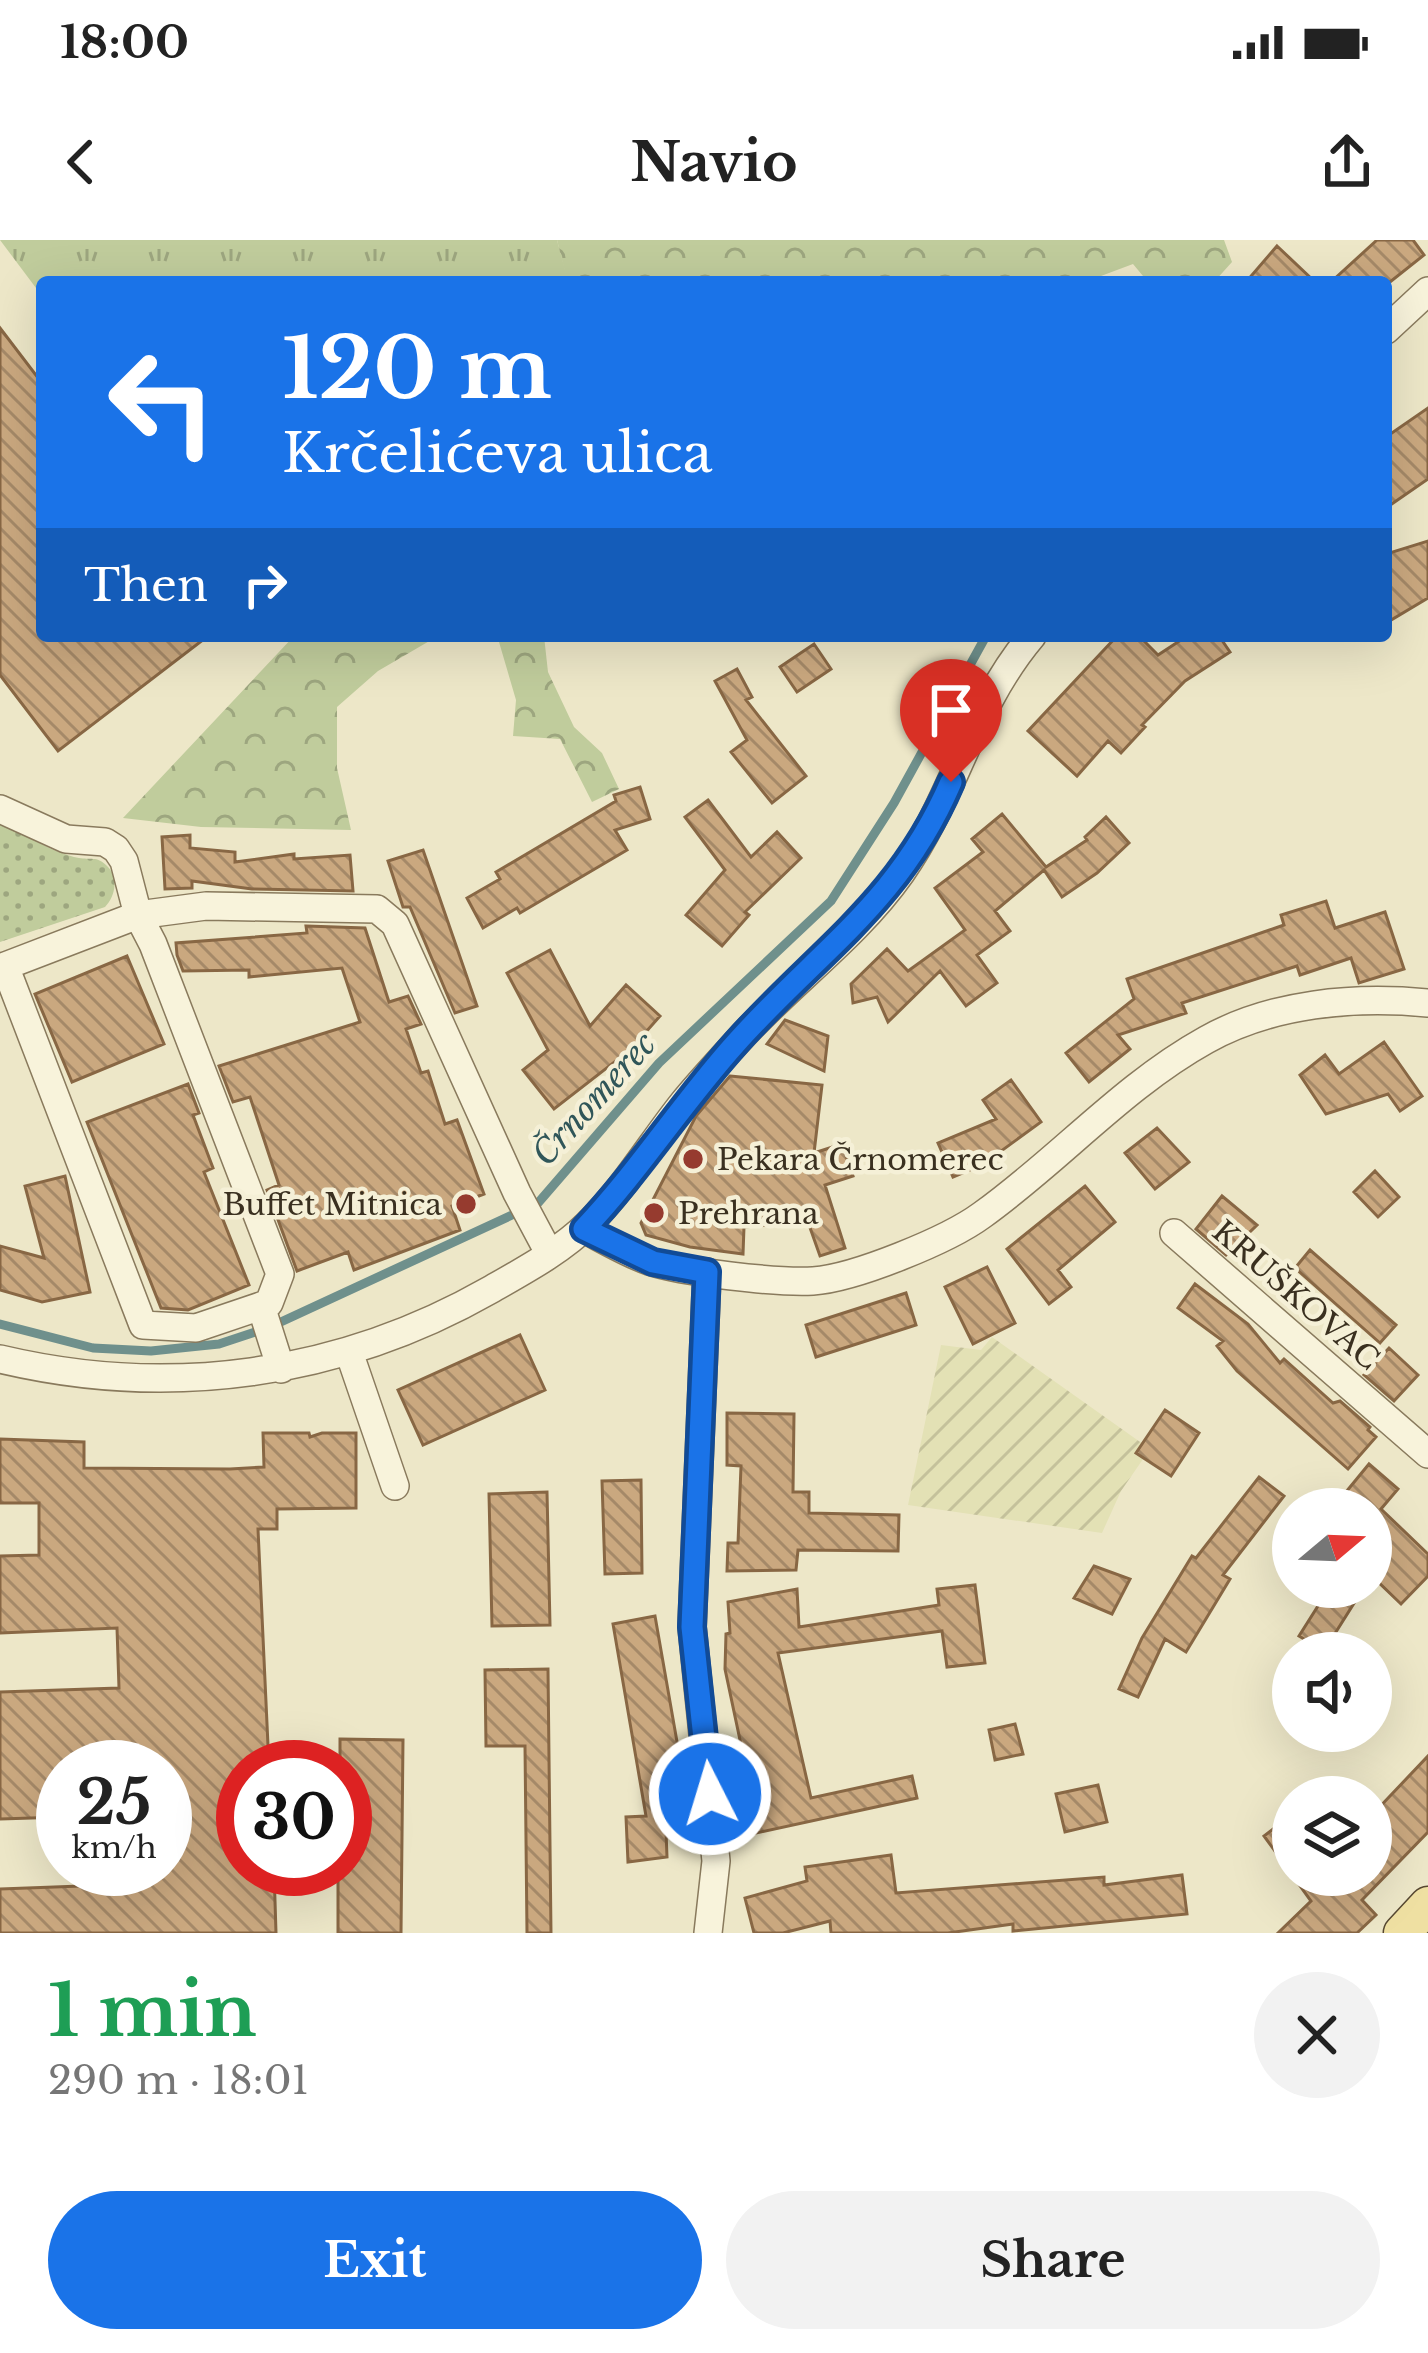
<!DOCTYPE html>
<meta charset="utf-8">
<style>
:root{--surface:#fff;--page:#f2f2f2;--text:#222;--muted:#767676;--accent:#1a73e8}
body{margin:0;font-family:"Libre Baskerville",serif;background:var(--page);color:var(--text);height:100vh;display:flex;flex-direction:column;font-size:45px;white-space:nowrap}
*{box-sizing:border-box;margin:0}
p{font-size:39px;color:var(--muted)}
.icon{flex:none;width:66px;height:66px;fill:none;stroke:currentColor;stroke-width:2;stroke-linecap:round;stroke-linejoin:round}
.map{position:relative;height:1693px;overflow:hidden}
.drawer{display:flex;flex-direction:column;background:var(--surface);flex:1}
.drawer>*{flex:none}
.guide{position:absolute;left:36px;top:36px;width:1356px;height:366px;border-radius:12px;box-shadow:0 12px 48px #0002;background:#1a73e8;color:#fff;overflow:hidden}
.needle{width:78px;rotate:71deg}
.tools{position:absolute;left:1272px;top:1248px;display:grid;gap:24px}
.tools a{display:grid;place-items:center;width:120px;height:120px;border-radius:50%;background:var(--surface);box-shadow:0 12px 48px #0002;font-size:60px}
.speed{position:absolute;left:36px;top:1500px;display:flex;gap:24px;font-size:60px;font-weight:700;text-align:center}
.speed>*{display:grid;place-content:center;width:156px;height:156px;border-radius:50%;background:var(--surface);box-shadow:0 12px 48px #0002;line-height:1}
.speed small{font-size:30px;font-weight:400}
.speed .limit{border:18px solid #d22;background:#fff;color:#111}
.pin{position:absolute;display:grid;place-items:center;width:102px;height:102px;color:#fff;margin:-123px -51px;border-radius:50% 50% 50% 0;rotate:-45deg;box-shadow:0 0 12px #0007}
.pin .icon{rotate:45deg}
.me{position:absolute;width:132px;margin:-66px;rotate:355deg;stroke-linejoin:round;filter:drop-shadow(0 0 9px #0008)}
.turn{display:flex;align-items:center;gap:42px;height:252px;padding:0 48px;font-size:54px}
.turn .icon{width:156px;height:156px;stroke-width:2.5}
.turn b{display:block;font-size:84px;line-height:102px}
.then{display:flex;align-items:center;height:114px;padding:0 48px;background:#0003;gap:24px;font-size:45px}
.round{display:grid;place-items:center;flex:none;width:126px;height:126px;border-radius:63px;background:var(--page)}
.overview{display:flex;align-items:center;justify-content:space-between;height:204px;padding:0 48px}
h1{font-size:72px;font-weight:700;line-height:90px;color:#1e9e55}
.button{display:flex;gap:24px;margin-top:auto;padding:24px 48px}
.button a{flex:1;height:138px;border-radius:72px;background:var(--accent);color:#fff;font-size:48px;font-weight:700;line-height:138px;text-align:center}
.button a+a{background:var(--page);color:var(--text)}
.status{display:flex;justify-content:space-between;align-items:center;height:84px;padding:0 60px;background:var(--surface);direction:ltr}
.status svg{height:33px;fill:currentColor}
header{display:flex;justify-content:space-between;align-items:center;height:156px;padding:0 48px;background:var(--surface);font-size:54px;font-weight:700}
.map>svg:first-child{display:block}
.farmland{fill:url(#farmland-furrows)}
.grass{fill:url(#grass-tufts)}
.forest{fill:url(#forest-crowns)}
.park{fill:url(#park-dots)}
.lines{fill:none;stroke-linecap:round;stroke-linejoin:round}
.stream{stroke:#6f908c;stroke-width:9}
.building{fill:url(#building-back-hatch);stroke:#886744;stroke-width:3}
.minor-casing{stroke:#897a5d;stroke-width:30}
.major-casing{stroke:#574831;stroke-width:39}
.minor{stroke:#f8f3db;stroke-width:27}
.major{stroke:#efe0a2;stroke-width:36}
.route-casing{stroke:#114b97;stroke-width:30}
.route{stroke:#1a73e8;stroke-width:21}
.poi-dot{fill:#963b2f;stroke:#f5f0d7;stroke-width:4.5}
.labels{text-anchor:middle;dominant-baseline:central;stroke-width:9;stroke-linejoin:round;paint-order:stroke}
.poi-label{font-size:30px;fill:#3a3020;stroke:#f5f0d7;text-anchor:start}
.street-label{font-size:30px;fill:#3a3020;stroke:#f5f0d7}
.water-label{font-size:33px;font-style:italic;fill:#305659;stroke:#f5f0d7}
</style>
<div class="status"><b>18:00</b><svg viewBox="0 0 49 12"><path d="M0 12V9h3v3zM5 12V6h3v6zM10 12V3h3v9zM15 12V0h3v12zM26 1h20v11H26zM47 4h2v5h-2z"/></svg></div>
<header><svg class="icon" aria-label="back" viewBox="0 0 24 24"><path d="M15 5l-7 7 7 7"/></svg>Navio<svg class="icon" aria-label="share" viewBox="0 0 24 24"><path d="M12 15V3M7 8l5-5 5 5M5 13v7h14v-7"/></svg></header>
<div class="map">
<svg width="1428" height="1693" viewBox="0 0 1428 1693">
<defs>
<pattern id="farmland-furrows" width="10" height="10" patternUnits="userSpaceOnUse" patternTransform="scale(3)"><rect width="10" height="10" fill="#e3e1b5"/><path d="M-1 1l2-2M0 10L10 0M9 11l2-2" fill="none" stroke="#c4c19b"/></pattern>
<pattern id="grass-tufts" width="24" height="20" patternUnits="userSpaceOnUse" patternTransform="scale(3)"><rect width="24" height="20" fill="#c0cc9c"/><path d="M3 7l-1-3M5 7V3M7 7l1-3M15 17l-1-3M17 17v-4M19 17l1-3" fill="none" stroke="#9da67f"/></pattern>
<pattern id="forest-crowns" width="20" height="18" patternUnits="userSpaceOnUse" patternTransform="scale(3)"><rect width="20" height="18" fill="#c0cc9c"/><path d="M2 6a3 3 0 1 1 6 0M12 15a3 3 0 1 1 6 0" fill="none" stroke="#9da67f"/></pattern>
<pattern id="park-dots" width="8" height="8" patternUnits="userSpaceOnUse" patternTransform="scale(3)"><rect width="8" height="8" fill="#c0cc9c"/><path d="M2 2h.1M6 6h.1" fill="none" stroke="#9da67f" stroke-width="1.8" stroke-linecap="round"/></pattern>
<pattern id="building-back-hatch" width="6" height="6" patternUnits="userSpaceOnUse" patternTransform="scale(3)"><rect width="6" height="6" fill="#caa87f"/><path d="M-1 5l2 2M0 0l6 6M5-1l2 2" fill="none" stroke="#a58968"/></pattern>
</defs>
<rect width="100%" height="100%" fill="#ede7c8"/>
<path class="farmland" d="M992 1097 1150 1209 1121 1251 1102 1293 908 1265 941 1105 981 1110Z"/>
<path class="grass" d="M0 0H557L567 37 562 42H42V56Z"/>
<path class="forest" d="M557 0H1224L1232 22 1214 42H1148L1133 24 1085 42H562L566 36Z
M294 396H438L378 431 337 467V528L351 590 201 587 123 578Z
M490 396H544L548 432 574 487 602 513 619 549 592 562 560 499 513 496 516 460 499 402Z"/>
<path class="park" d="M0 583C24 594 53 613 79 618 90 620 97 616 106 625 119 636 116 656 105 667L0 702Z"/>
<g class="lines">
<path class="stream" d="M0 1084 93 1108 151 1111 219 1104 270 1087 538 963 659 823 831 661 894 563 986 396"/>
</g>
<path class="building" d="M1377 0H1413L1424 15 1390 42H1331Z
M1277 6 1315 42H1246Z
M0 88 42 143V396H208L58 511 0 435Z
M1428 168V239L1386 268V197Z
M1428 301V358L1386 383V314Z
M1117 396H1139L1158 415 1187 396H1219L1230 412 1185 441 1142 485 1145 487 1121 513 1108 501 1077 536 1028 491Z
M814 404 831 429 797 452 780 427Z
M737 429 752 457 746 460 806 536 772 563 731 512 747 500 715 441Z
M640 547 650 579 615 590 627 610 520 673 517 668 483 688 467 658 500 639 496 632 616 561 614 555Z
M708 560 751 617 777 592 801 618 745 672 749 675 722 706 686 675 725 630 685 577Z
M1002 574 1046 627 1087 600 1085 597 1106 577 1129 603 1097 633 1062 657 1044 630 995 671 1010 691 977 715 997 743 966 766 940 731 888 782 877 757 853 763 851 744 887 709 908 731 965 690 935 648 983 612 972 599Z
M190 595V608L235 612V622L294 614V619L350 615 353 651 252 649 192 641V648L165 649 162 597Z
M423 610 477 766 455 773 410 667H403L388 621Z
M1326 661 1335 688 1385 672 1404 729 1359 743 1351 718 1300 735 1297 726 1182 763 1186 773 1118 795 1130 809 1089 842 1066 813 1134 759 1127 739 1284 685 1281 675Z
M306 686 365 688 389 762 408 756 421 784 406 789 421 833 428 831 445 884 457 880 484 954 452 966 460 990 354 1030 348 1012 297 1031 267 950 279 945 250 857 233 862 219 826 360 782 342 728 249 737V730L183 731 177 715 176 703 307 693Z
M550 710 590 786 626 745 660 776 630 810 554 869 523 830 548 810 507 733Z
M127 716 164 804 72 842 35 754Z
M785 780 828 796 824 831 767 804Z
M1384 802 1422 856 1400 871 1388 854 1326 874 1300 835 1325 815 1339 834Z
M730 836 822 845 814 913 842 904 853 936 825 945 845 1008 820 1016 808 982 744 987 743 1014 690 1007 646 995 641 983 696 876Z
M1011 840 1041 882 982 925 953 937 938 903 996 879 983 860Z
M188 844 199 873 193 875 213 928 204 932 249 1045 188 1070 161 1068 87 882Z
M1157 888 1189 922 1155 949 1125 913Z
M1375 931 1399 957 1378 977 1354 952Z
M65 936 90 1052 42 1062 0 1050V1006L44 1018 25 946Z
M1085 946 1115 982 1058 1030 1071 1047 1049 1064 1007 1009Z
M1222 956 1257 985 1226 1015 1196 989Z
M1310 1010 1396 1085 1380 1103 1295 1028Z
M987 1027 1015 1083 973 1104 945 1047Z
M1195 1044 1248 1084 1280 1123 1284 1119 1333 1163 1340 1161 1370 1187 1368 1190 1376 1197 1348 1229 1237 1131 1217 1106 1223 1101 1178 1068Z
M906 1053 916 1085 816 1117 806 1085Z
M520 1095 545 1150 423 1205 398 1150Z
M1389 1108 1418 1135 1394 1161 1364 1135Z
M1165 1170 1199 1193 1171 1236 1136 1213Z
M727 1173 794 1174 793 1252H809V1273L899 1275 898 1311 798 1310 796 1330 727 1331 728 1303H738L741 1226 727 1225Z
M263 1193H309L310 1197 322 1193H356V1268L277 1269V1289H258L269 1527H243V1629H274L276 1693H0V1649L135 1644 134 1629H165V1527H63V1577L0 1579V1452L119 1448 117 1388 0 1393V1316L39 1315V1263H0V1199L84 1202V1228L230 1229 264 1227Z
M1369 1224 1398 1249 1381 1269 1428 1314V1336L1401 1364 1371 1335V1269H1332Z
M1259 1237 1284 1256 1223 1335 1230 1339 1186 1412 1165 1399 1138 1457 1119 1449 1142 1398 1192 1316 1196 1318Z
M641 1240 642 1333 605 1334 602 1241Z
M547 1252 550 1385 492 1386 489 1254Z
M1094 1326 1130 1339 1112 1374 1074 1358Z
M975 1345 985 1423 947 1427 942 1391 778 1413 811 1558 912 1536 917 1558 738 1597 733 1575 755 1571 725 1429 726 1394 730 1393 728 1362 797 1349 799 1387 939 1365 937 1349Z
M1330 1347 1356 1360 1324 1411 1299 1396Z
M655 1376 683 1536 664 1539 667 1617 628 1622 626 1577 646 1576 613 1384Z
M548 1429 551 1693H527L525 1506H486L485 1430Z
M1015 1484 1023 1514 995 1520 989 1490Z
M340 1499 403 1500 401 1693H338V1629H345V1527H340Z
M1428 1516V1592L1362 1660 1376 1675 1357 1693H1278L1311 1661 1264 1596 1281 1583 1293 1599V1635H1371V1576Z
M1098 1545 1107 1582 1065 1592 1056 1554Z
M891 1615 896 1653 1104 1637V1645L1182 1635 1187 1674 1013 1691V1684L948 1693H831L830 1681 783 1693H754L745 1658 807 1641 805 1627Z"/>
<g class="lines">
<g class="minor-casing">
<path id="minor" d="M1386 90 1428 51
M0 569 66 599 105 602 116 609 124 621 138 675 153 704 280 1034 269 1063 261 1066 281 1129
M5 726 143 1085 196 1088 261 1066
M0 728 138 675 206 666 377 669 395 684 517 953 549 1013
M584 989C605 1000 627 1013 649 1021 682 1032 777 1043 813 1041 855 1038 948 1000 982 975 1059 920 1123 846 1206 800 1272 763 1354 756 1428 763
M1174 993 1428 1214
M707 1032 692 1387 716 1621 708 1693
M349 1112 395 1246
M0 1119C169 1159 339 1136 490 1050 523 1031 561 1011 588 984 625 948 651 903 683 863 700 842 719 822 737 802 789 744 856 697 901 633 955 556 971 468 1032 396"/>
</g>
<g class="major-casing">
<path id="major" d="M1402 1693 1428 1665"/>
</g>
<use href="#minor" class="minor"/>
<use href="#major" class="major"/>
</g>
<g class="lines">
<g class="route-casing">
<path id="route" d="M710 1554 692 1387 707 1032 653 1022 584 989C639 931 682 863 736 803 819 710 899 663 951 542"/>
</g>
<use href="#route" class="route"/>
</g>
<g class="poi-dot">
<circle cx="693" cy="919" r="12"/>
<circle cx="466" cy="964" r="12"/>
<circle cx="654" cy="973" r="12"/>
</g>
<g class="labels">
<g class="poi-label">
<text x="717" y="919">Pekara Črnomerec</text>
<text x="442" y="964" text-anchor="end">Buffet Mitnica</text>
<text x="678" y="973">Prehrana</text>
</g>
<g class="street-label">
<text transform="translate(1296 1055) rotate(41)">KRUŠKOVAC</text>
</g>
<g class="water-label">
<text transform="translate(594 859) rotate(-48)">Črnomerec</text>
</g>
</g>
</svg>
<div class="tools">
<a><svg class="needle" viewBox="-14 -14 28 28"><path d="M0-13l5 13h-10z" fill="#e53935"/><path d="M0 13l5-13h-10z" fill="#767676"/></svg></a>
<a><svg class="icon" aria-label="sound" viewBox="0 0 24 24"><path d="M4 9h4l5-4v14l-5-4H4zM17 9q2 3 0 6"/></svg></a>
<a><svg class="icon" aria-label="layers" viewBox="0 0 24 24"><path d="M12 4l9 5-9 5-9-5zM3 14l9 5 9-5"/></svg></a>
</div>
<div class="speed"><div>25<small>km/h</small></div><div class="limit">30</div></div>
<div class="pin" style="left:951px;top:542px;background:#d93025"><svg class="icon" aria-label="arrive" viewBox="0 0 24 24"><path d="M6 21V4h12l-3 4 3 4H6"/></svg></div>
<svg class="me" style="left:710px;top:1554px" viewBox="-20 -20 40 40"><circle r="17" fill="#1a73e8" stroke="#fff" stroke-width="3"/><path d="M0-11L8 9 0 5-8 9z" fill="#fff"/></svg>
<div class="guide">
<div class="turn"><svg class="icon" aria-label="left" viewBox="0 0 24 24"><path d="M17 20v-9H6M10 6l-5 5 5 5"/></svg><div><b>120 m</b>Krčelićeva ulica</div></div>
<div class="then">Then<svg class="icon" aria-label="right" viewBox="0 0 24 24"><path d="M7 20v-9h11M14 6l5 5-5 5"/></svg></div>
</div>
</div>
<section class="drawer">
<div class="overview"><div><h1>1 min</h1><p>290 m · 18:01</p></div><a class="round"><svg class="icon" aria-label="close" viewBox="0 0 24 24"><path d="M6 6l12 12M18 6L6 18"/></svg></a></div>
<div class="button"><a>Exit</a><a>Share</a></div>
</section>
